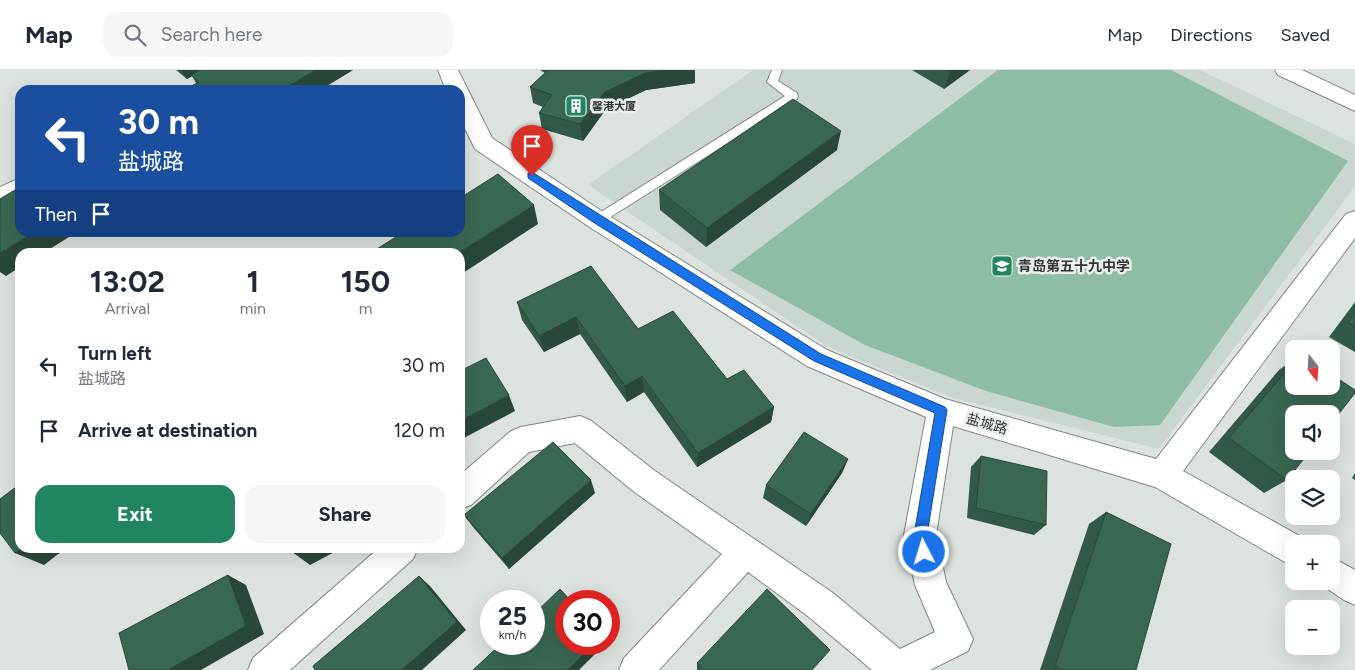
<!DOCTYPE html>
<meta charset="utf-8">
<style>
:root{--surface:#fff;--page:#f6f6f7;--text:#1f2937;--muted:#747a83;--line:#e0e1e3;--accent:#21855f}
body{margin:0;font-family:Figtree,"Noto Sans SC",sans-serif;background:var(--page);color:var(--text);height:100vh;display:flex;flex-direction:column;font-size:19px;white-space:nowrap}
*{box-sizing:border-box;margin:0}
p{font-size:16px;color:var(--muted)}
.icon{flex:none;width:28px;height:28px;fill:none;stroke:currentColor;stroke-width:2;stroke-linecap:round;stroke-linejoin:round}
.map{position:relative;flex:1;overflow:hidden}
.panel{position:absolute;left:15px;top:178px;width:450px;height:305px;display:flex;flex-direction:column;background:var(--surface);border-radius:15px;box-shadow:0 5px 20px #0002}
.panel>*{flex:none}
.hud{position:absolute;left:15px;top:15px;width:450px;height:152px;border-radius:15px;box-shadow:0 5px 20px #0002;background:#1a4fa0;color:#fff;overflow:hidden}
.needle{width:32px;rotate:163deg}
.controls{position:absolute;left:1285px;top:270px;display:grid;gap:10px}
.controls a{display:grid;place-items:center;width:55px;height:55px;border-radius:10px;background:var(--surface);box-shadow:0 5px 20px #0002;font-size:25px}
.speed{position:absolute;left:480px;top:520px;display:flex;gap:10px;font-size:25px;font-weight:700;text-align:center}
.speed>*{display:grid;place-content:center;width:65px;height:65px;border-radius:50%;background:var(--surface);box-shadow:0 5px 20px #0002;line-height:1}
.speed small{font-size:12px;font-weight:400}
.speed .limit{border:8px solid #d22;background:#fff;color:#111}
.pin{position:absolute;display:grid;place-items:center;width:42px;height:42px;color:#fff;margin:-51px -21px;border-radius:50% 50% 50% 0;rotate:-45deg;box-shadow:0 0 5px #0007}
.pin .icon{rotate:45deg}
.me{position:absolute;width:55px;margin:-28px;rotate:355deg;stroke-linejoin:round;filter:drop-shadow(0 0 4px #0008)}
.turn{display:flex;align-items:center;gap:18px;height:105px;padding:0 20px;font-size:22px}
.turn .icon{width:65px;height:65px;stroke-width:2.5}
.turn b{display:block;font-size:35px;line-height:42px}
.then{display:flex;align-items:center;height:48px;padding:0 20px;background:#0003;gap:10px;font-size:19px}
.eta{display:flex;justify-content:space-evenly;align-items:center;height:85px;text-align:center}
.eta b{font-size:30px;font-weight:700;line-height:35px}
.cta{display:flex;gap:10px;margin-top:auto;padding:10px 20px}
.cta a{flex:1;height:58px;border-radius:15px;background:var(--accent);color:#fff;font-size:20px;font-weight:700;line-height:58px;text-align:center}
.cta a+a{background:var(--page);color:var(--text)}
ul{padding:0;list-style:none}
li{display:flex;align-items:center;gap:15px;height:65px;padding:0 20px}
li div{flex:1}
li b{display:block;font-size:19px}
li em{font-style:normal}
header{display:flex;align-items:center;gap:30px;box-sizing:border-box;height:70px;padding:0 25px;background:var(--surface);border-bottom:1px solid var(--line)}
header strong{font-size:24px}
nav{display:flex;gap:28px;margin-inline-start:auto;font-size:18px}
.search{width:350px;height:45px;background:var(--page);display:flex;align-items:center;gap:12px;box-sizing:border-box;padding:0 18px;border-radius:15px;color:var(--muted);font-size:19px}
.map>svg:first-child{display:block}
.built{fill:#cad6d0}
.green{fill:#8fbca5}
.lines{fill:none;stroke-linecap:round;stroke-linejoin:round}
.lane-casing{stroke:#818784;stroke-width:2}
.street-casing{stroke:#818784;stroke-width:2}
.secondary-casing{stroke:#818784;stroke-width:2}
.lane{fill:#fff;fill-rule:evenodd}
.street{fill:#fff;fill-rule:evenodd}
.secondary{fill:#fff;fill-rule:evenodd}
.wall{fill:#325947}
.shaded-wall{fill:#294839}
.building{fill:#3a6752;stroke:#294839}
.route{fill:#1a73e8;stroke:#114b97}
.labels{text-anchor:middle;dominant-baseline:central;stroke-width:5;stroke-linejoin:round;paint-order:stroke}
.far-poi-label{font-size:11px;font-weight:bold;fill:#333534;stroke:#e9efec;text-anchor:start}
.poi-label{font-size:14px;font-weight:bold;fill:#333534;stroke:#e9efec;text-anchor:start}
.street-label{font-size:14px;fill:#333534;stroke:#e9efec}
</style>
<header>
<strong>Map</strong>
<div class="search"><svg class="icon" aria-label="search" viewBox="0 0 24 24"><circle cx="10" cy="10" r="6"/><path d="M15 15l6 6"/></svg>Search here</div>
<nav><a>Map</a><a>Directions</a><a>Saved</a></nav>
</header>
<div class="map">
<svg width="1355" height="600" viewBox="0 0 1355 600">
<rect width="100%" height="100%" fill="#dce2de"/>
<path class="built" d="M753 0H1200L1355 74V116L1159 379 953 328 828 277 588 115Z"/>
<path class="green" d="M998 0H1171L1348 91 1160 355 1114 357 986 321 865 275 730 200Z"/>
<g class="lines">
<g class="lane-casing">
<path id="lane" d="M772 0H782L778 11 797 23 798 26 797 29 601 153H593L591 150 593 147 785 26 767 12Z"/>
</g>
<g class="street-casing">
<path id="street" d="M438 0H458L492 68 606 144 827 280 945 329 1156 389 1346 144 1355 141V168L1183 401 1305 469 1307 474H1294V495L1283 491 1155 417 953 356 936 465 946 512 973 569 968 581 930 600H872L809 547 748 502 659 600H619L624 588 722 484 633 421 575 373 529 382 471 435 460 439V405L511 361 521 357 580 346 590 350 655 401 833 523 900 579 935 562 915 515 904 465 926 347 807 296 588 156 475 79 460 48V20H446Z
M20 108V128L0 137V117Z
M379 478H418L413 489 290 600H248L253 588Z
M1331 487 1355 500V535L1344 530 1320 514 1318 511H1331Z"/>
</g>
<g class="secondary-casing">
<path id="secondary" d="M1275 0H1302L1355 25V41L1278 5Z"/>
</g>
<use href="#lane" class="lane"/>
<use href="#street" class="street"/>
<use href="#secondary" class="secondary"/>
</g>
<path class="wall" d="M176 0H353L320 20 196 13 192 6 187 9Z
M540 0H695V13L646 20 606 39 583 71 542 59 539 43 543 37 533 33 530 17 545 3Z
M912 0H970L944 19Z
M837 80 706 177 660 140 659 120Z
M517 232 638 259 727 309 774 337 771 352 697 397 644 322 627 332 580 264 544 282 522 250Z
M1355 232V282L1329 267Z
M1294 289V316L1287 410 1264 423 1209 382 1279 300Z
M981 386 1046 455 1034 465 967 448 971 397Z
M848 389 842 403 806 456 763 428 766 415Z
M1355 403V410L1352 408Z
M595 423 509 499 473 457 464 445Z
M1106 442 1136 600H1040L1089 454Z
M697 593 812 600H697Z"/>
<path class="shaded-wall" d="M181 0H204L187 9Z
M316 0H353L320 20H282Z
M668 0H695V13L646 20 606 39 583 71 580 54 605 22 645 3Z
M953 0H970L944 19 950 2Z
M841 61 837 80 706 177 707 158Z
M534 135 538 154 460 205V182Z
M35 162H77L45 182H20V197L6 206 0 202V183Z
M576 247 580 264 544 282 539 266Z
M642 306 644 322 627 332 625 316Z
M509 325 515 341 460 370V351Z
M774 337 771 352 697 397 698 383Z
M848 389 842 403 806 456 811 444Z
M591 410 595 423 509 499 502 488Z
M22 478H66L44 495 15 483Z
M307 478H342L310 495 295 484Z
M228 505 246 515 264 564 201 600H168Z
M419 506 430 516 466 560 422 600H402Z
M594 574H605L579 600H568Z"/>
<path class="building" d="M200 0H316L282 20H184L199 12 191 5Z
M548 0H668L645 3 605 22 580 54 539 43 552 25 530 17Z
M946 0H953L950 2Z
M793 29 841 61 707 158 659 120Z
M498 104 534 135 460 182H372L404 162H460V128Z
M20 117V162H35L0 183V129Z
M591 196 638 259 673 241 727 309 744 300 774 337 698 383 642 306 625 316 576 247 539 266 517 232Z
M1355 243V257L1348 252Z
M486 288 509 325 460 351V301Z
M1294 292V316H1331V304L1355 320V323L1331 354V344H1294V381H1310L1287 410 1229 368Z
M804 362 848 389 811 444 766 415Z
M553 372 591 410 502 488 464 445Z
M981 386 1047 401 1046 455 976 438Z
M20 414V478H22L15 483 0 463V429Z
M1106 442 1171 474 1136 600H1063L1055 596Z
M292 478H307L295 484Z
M228 505 246 556 168 600H129L119 563Z
M419 506 457 552 402 600H315L313 596Z
M560 519 571 531H566V574H594L568 600H473L501 574H534V544Z
M767 519 830 580 812 600H704L697 593Z"/>
<path class="route" d="M532 102 821 284 945 337 947 340 927 465 930 482 928 486 924 488 919 486 914 465 935 343 814 291 593 152 528 108V103Z"/>
<defs>
<g id="building-square" transform="scale(1.125)"><rect x="-9" y="-9" width="18" height="18" rx="4" fill="#21855f" stroke="#e9efec"/><path d="M-4-6H4V6H1V3H-1V6H-4ZM-2.5-4.3h1.7v1.8h-1.7ZM.8-4.3h1.7v1.8H.8ZM-2.5-1h1.7V.8h-1.7ZM.8-1h1.7V.8H.8Z" fill="#fff"/></g>
<g id="school-square" transform="scale(1.125)"><rect x="-9" y="-9" width="18" height="18" rx="4" fill="#21855f" stroke="#e9efec"/><path d="M0-5L7-2L0 1L-7-2ZM-4 1L0 2.5L4 1V4Q0 6-4 4Z" fill="#fff"/></g>
</defs>
<g fill-rule="evenodd">
<use href="#building-square" x="576" y="36"/>
<use href="#school-square" x="1002" y="196"/>
</g>
<g class="labels">
<g class="far-poi-label">
<text x="592" y="36">馨港大厦</text>
</g>
<g class="poi-label">
<text x="1018" y="196">青岛第五十九中学</text>
</g>
<g class="street-label">
<text transform="translate(987 354) rotate(16)">盐城路</text>
</g>
</g>
</svg>
<div class="controls">
<a><svg class="needle" viewBox="-14 -14 28 28"><path d="M0-13l5 13h-10z" fill="#e53935"/><path d="M0 13l5-13h-10z" fill="#747a83"/></svg></a>
<a><svg class="icon" aria-label="sound" viewBox="0 0 24 24"><path d="M4 9h4l5-4v14l-5-4H4zM17 9q2 3 0 6"/></svg></a>
<a><svg class="icon" aria-label="layers" viewBox="0 0 24 24"><path d="M12 4l9 5-9 5-9-5zM3 14l9 5 9-5"/></svg></a>
<a>+</a>
<a>−</a>
</div>
<div class="speed"><div>25<small>km/h</small></div><div class="limit">30</div></div>
<div class="pin" style="left:532px;top:106px;background:#d93025"><svg class="icon" aria-label="arrive" viewBox="0 0 24 24"><path d="M6 21V4h12l-3 4 3 4H6"/></svg></div>
<svg class="me" style="left:924px;top:482px" viewBox="-20 -20 40 40"><circle r="17" fill="#1a73e8" stroke="#fff" stroke-width="3"/><path d="M0-11L8 9 0 5-8 9z" fill="#fff"/></svg>
<div class="hud">
<div class="turn"><svg class="icon" aria-label="left" viewBox="0 0 24 24"><path d="M17 20v-9H6M10 6l-5 5 5 5"/></svg><div><b>30 m</b>盐城路</div></div>
<div class="then">Then<svg class="icon" aria-label="arrive" viewBox="0 0 24 24"><path d="M6 21V4h12l-3 4 3 4H6"/></svg></div>
</div>
<section class="panel">
<div class="eta">
<div><b>13:02</b><p>Arrival</p></div>
<div><b>1</b><p>min</p></div>
<div><b>150</b><p>m</p></div>
</div>
<ul>
<li><svg class="icon" aria-label="left" viewBox="0 0 24 24"><path d="M17 20v-9H6M10 6l-5 5 5 5"/></svg><div><b>Turn left</b><p>盐城路</p></div><em>30 m</em></li>
<li><svg class="icon" aria-label="arrive" viewBox="0 0 24 24"><path d="M6 21V4h12l-3 4 3 4H6"/></svg><div><b>Arrive at destination</b></div><em>120 m</em></li>
</ul>
<div class="cta"><a>Exit</a><a>Share</a></div>
</section>
</div>
